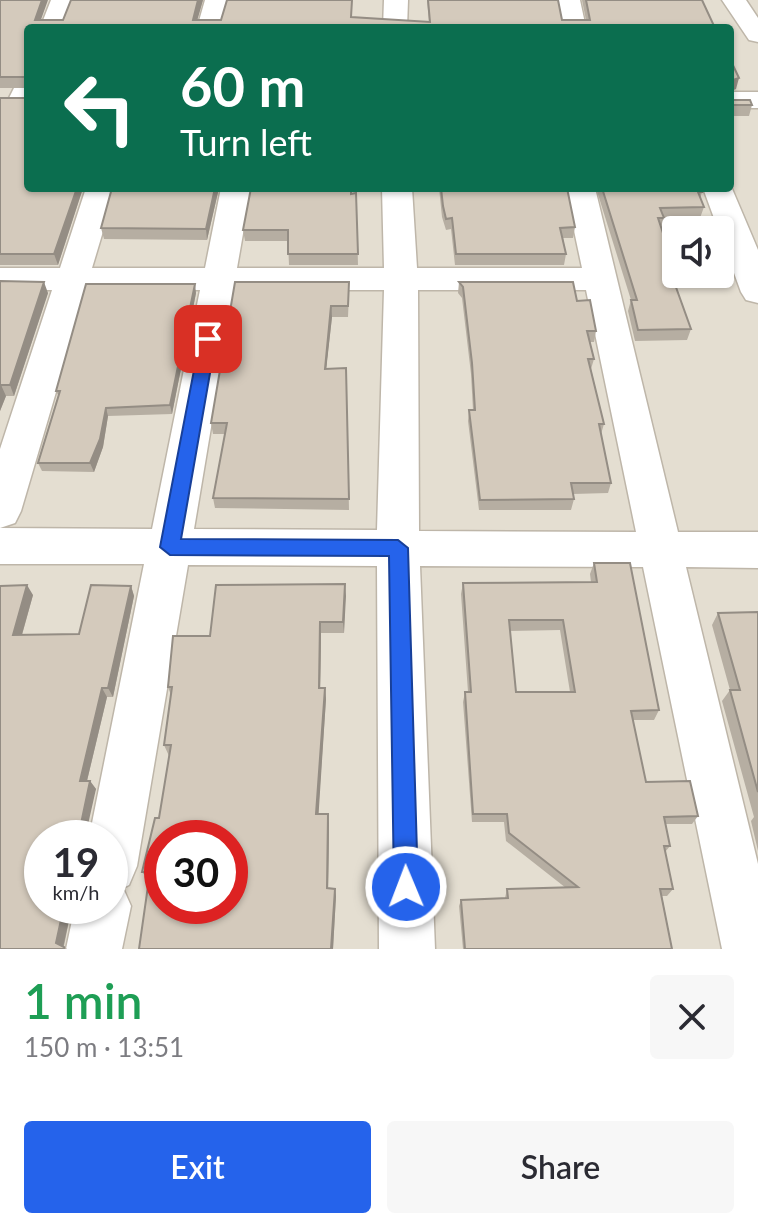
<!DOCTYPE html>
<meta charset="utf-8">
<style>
:root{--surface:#fff;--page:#f7f7f7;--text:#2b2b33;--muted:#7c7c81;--accent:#2563eb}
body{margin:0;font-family:Lato,sans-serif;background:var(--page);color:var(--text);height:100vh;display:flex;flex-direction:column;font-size:30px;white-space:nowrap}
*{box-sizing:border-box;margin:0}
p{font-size:26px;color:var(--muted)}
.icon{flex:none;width:44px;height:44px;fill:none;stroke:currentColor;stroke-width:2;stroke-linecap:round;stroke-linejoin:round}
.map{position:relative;height:949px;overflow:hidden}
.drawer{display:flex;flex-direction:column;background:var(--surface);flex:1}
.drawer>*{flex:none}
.banner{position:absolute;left:24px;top:24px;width:710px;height:168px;border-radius:8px;box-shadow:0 2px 6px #0004;background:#0b6e4f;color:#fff;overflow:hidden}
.controls{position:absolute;left:662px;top:216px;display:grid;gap:16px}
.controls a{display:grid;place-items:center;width:72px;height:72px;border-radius:8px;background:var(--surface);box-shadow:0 2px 6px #0004;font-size:40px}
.speed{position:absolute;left:24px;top:820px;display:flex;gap:16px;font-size:40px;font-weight:700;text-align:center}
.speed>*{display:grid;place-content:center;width:104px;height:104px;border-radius:50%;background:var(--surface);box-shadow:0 2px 6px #0004;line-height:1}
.speed small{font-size:20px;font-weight:400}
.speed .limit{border:12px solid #d22;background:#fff;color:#111}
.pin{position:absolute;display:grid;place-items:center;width:68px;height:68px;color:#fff;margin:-34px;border-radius:16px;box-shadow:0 4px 12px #0006}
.me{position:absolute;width:88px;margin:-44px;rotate:359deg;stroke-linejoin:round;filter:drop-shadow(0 0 6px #0008)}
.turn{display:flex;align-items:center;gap:28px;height:168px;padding:0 24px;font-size:36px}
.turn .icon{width:104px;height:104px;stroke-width:2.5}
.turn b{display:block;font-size:56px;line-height:68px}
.round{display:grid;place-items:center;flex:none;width:84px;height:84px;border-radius:8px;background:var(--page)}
.head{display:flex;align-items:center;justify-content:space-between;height:136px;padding:0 24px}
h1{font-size:48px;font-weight:600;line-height:60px;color:#1e9e55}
.button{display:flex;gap:16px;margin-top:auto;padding:16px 24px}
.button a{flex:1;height:92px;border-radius:8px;background:var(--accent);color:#fff;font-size:32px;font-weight:600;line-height:92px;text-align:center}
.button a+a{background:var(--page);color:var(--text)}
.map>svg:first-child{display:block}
.residential{fill:#e4ded1;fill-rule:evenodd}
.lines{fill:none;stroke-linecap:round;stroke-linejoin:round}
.street-casing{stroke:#beb6a9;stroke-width:3}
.street{fill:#fff;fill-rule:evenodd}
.wall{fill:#b6aea2;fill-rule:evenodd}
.shaded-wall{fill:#948d84}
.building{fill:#d4cabc;stroke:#948d84;stroke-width:2;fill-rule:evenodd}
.route{fill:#2563eb;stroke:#184099;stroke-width:2}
</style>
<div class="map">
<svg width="758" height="949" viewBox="0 0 758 949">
<rect width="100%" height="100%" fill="#f0ece3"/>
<path class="residential" d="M0 0H758V949H0ZM28 28H730V188H28ZM676 230H720V274H676ZM42 838H110V906H42ZM162 838H230V906H162Z"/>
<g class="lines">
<g class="street-casing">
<path id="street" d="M51 0H75L64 28H40Z
M205 0H229L221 28H197Z
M384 0H408L407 28H383Z
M556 0H580L586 28H562Z
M722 0H746L758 18V42L749 40Z
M28 76V105L13 104 9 98 19 78Z
M730 92H758V108H730Z
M730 184 758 250V303L746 300 741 292 703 188H730Z
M86 188H116L92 268H205L221 188H251L237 268H384L382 188H412L417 268H582L565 188H595L678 532H758V568L686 567 758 864V949H722L643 567 420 566 435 949H379L377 566 188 565 137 866 129 885 123 888 131 906 122 949H66L75 906H110V838H89L144 564H0V528L152 529 200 290H86L21 511 15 523 0 528V449L52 290H0V268H60ZM234 290H384L377 530 194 529ZM418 290H586L636 532 419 531Z"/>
</g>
<use href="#street" class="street"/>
</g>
<path class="wall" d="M0 0 41 20H63L71 0H203L197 20 352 17 429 22 427 0H558L562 20H586L582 0H702L715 28H28V188H83L58 265H0V98H27V88H0Z
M730 59 736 89 731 91V100L752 105 749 116H730Z
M219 188 207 240 104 239 101 228Z
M439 188H567L575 227 573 238H563L566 254 564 265H455L451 229 446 230 442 217Z
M596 188H701L702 192 700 198 704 207 700 218 664 219 661 227 670 254 668 263 691 329 687 340 635 341 628 311 631 300Z
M356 193 358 265H289L288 241H245L243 230 351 194Z
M0 281 48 293 14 396H6L0 411Z
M235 282 349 293 348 317H332L326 369 346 368 349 510 215 508 213 498 225 434H213L211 423Z
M459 282 577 301 596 331 594 342H590L594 359 591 369 604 424 601 434 611 483 608 493 573 494 574 499 571 510H479L468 421 469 410H473L471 374 462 298 458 293Z
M196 293 172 414 108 416 103 447 94 472 42 471 38 463 59 397 56 391Z
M594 563 659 710 654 720H633L646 782 698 816 692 824H666L670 846 665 852 673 889 667 896H662L672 949H463L459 906 461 900 505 898 507 889 566 888 506 841 504 822H472L463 702 465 692H468L461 594 463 583 591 582 590 574ZM560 630 570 692H516L510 631Z
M345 584 344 633H321L320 688H325L326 699 318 814 329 823 328 888 335 889 336 896 333 949H139L149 880 142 872 159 818 169 756 164 745 171 695 168 687 210 636Z
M0 586 33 595 22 635 79 634 131 586 134 596 113 697H107L87 781H90L96 789 42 906H72L64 946 67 949H0Z
M758 612V851L751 821 754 817 722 701 730 690 712 625 718 613Z"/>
<path class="shaded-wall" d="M42 0H48L38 28 35 20Z
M198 0H203L195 28 193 20Z
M739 78 736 89 730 91V81Z
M77 188H83L58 265 54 254Z
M215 188H219L207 240 206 229Z
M44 282 48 293 14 396 10 385Z
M195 284 196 293 172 414 170 405Z
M331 306 332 317 325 380V369Z
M1 385 6 396 0 411V387Z
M106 408 108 416 103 447 94 472 90 463Z
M345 584 346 596 344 633 343 622Z
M27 585 33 595 19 645 13 635Z
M131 586 134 596 113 697 108 688Z
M320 622 321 633 320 699 319 688Z
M102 688 107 697 85 789 80 781Z
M325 688 326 699 318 823 316 814Z
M90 781 96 789 85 838H78Z
M328 814 329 823 328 896 327 888Z
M335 889 336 896 333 949H331Z
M64 906H72L63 948 56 943Z"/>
<path class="building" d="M0 0H42L35 20H63L71 0H198L193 20H221L227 0H352L351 17 430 22 428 0H558L562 20H590L586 0H702L715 28H28V188H77L54 254H0V98H27V77H0Z
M730 59 739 78 730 81 731 100H750L752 105H730Z
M112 188H215L206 229 101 228Z
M251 188H351V194L356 193 358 254H288V230H243Z
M441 188H567L575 227 560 228 566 254H456L452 218 446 219 443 206Z
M602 188H701L702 192H698L704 207 660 208 664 218H658L670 254H664L691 329 638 330 631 300H637Z
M0 281 44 282 10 385H1L0 387Z
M235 282H349L348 306H331L325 369 346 368 349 499 213 498 227 423H211Z
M459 282H573L577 301 590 300 596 331H587L594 359H588L604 424H599L611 483H571L574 499 480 500 469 410H475L472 363 463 287Z
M86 284H195L170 405 106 408 100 439 90 463H38L60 391H56Z
M594 563H630L659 710 631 711 646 782 690 781 698 816 664 817 670 846H664L673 889H660L672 949H465L461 900 508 898 507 889 578 887 509 833 507 814H473L465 692H471L463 583 597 582ZM509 620H563L575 692H516Z
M345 584 343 622H320L319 688H325L316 814H328L327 888 335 889 331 949H139L150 872H142L155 818H159L171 745H164L172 687H168L173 636H210L216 585ZM162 838H230V906H162Z
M27 585 13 635 79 634 91 585 131 586 108 688H102L80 781H90L78 838H42V906H64L56 943 64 947V949H0V586Z
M758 612V792L730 690H740L718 613Z"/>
<path class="route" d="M208 334 216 339 181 539 398 540 408 548 418 887 415 896 406 900 397 896 394 887 389 556 170 555 160 547 200 339Z"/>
</svg>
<div class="controls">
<a><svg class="icon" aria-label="sound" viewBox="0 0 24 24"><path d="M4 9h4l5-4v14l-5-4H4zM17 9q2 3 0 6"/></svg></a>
</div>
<div class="speed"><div>19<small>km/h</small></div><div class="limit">30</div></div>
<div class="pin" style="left:208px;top:339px;background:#d93025"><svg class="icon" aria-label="arrive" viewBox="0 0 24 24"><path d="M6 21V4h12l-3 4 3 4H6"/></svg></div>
<svg class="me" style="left:406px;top:887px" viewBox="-20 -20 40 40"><circle r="17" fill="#2563eb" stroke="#fff" stroke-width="3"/><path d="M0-11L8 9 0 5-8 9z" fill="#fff"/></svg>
<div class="banner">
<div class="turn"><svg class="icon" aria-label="left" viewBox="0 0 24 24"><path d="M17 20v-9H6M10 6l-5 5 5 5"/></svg><div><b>60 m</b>Turn left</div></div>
</div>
</div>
<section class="drawer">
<div class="head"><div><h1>1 min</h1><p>150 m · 13:51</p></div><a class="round"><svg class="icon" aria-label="close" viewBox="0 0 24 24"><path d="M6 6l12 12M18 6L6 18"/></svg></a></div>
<div class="button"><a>Exit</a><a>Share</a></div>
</section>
